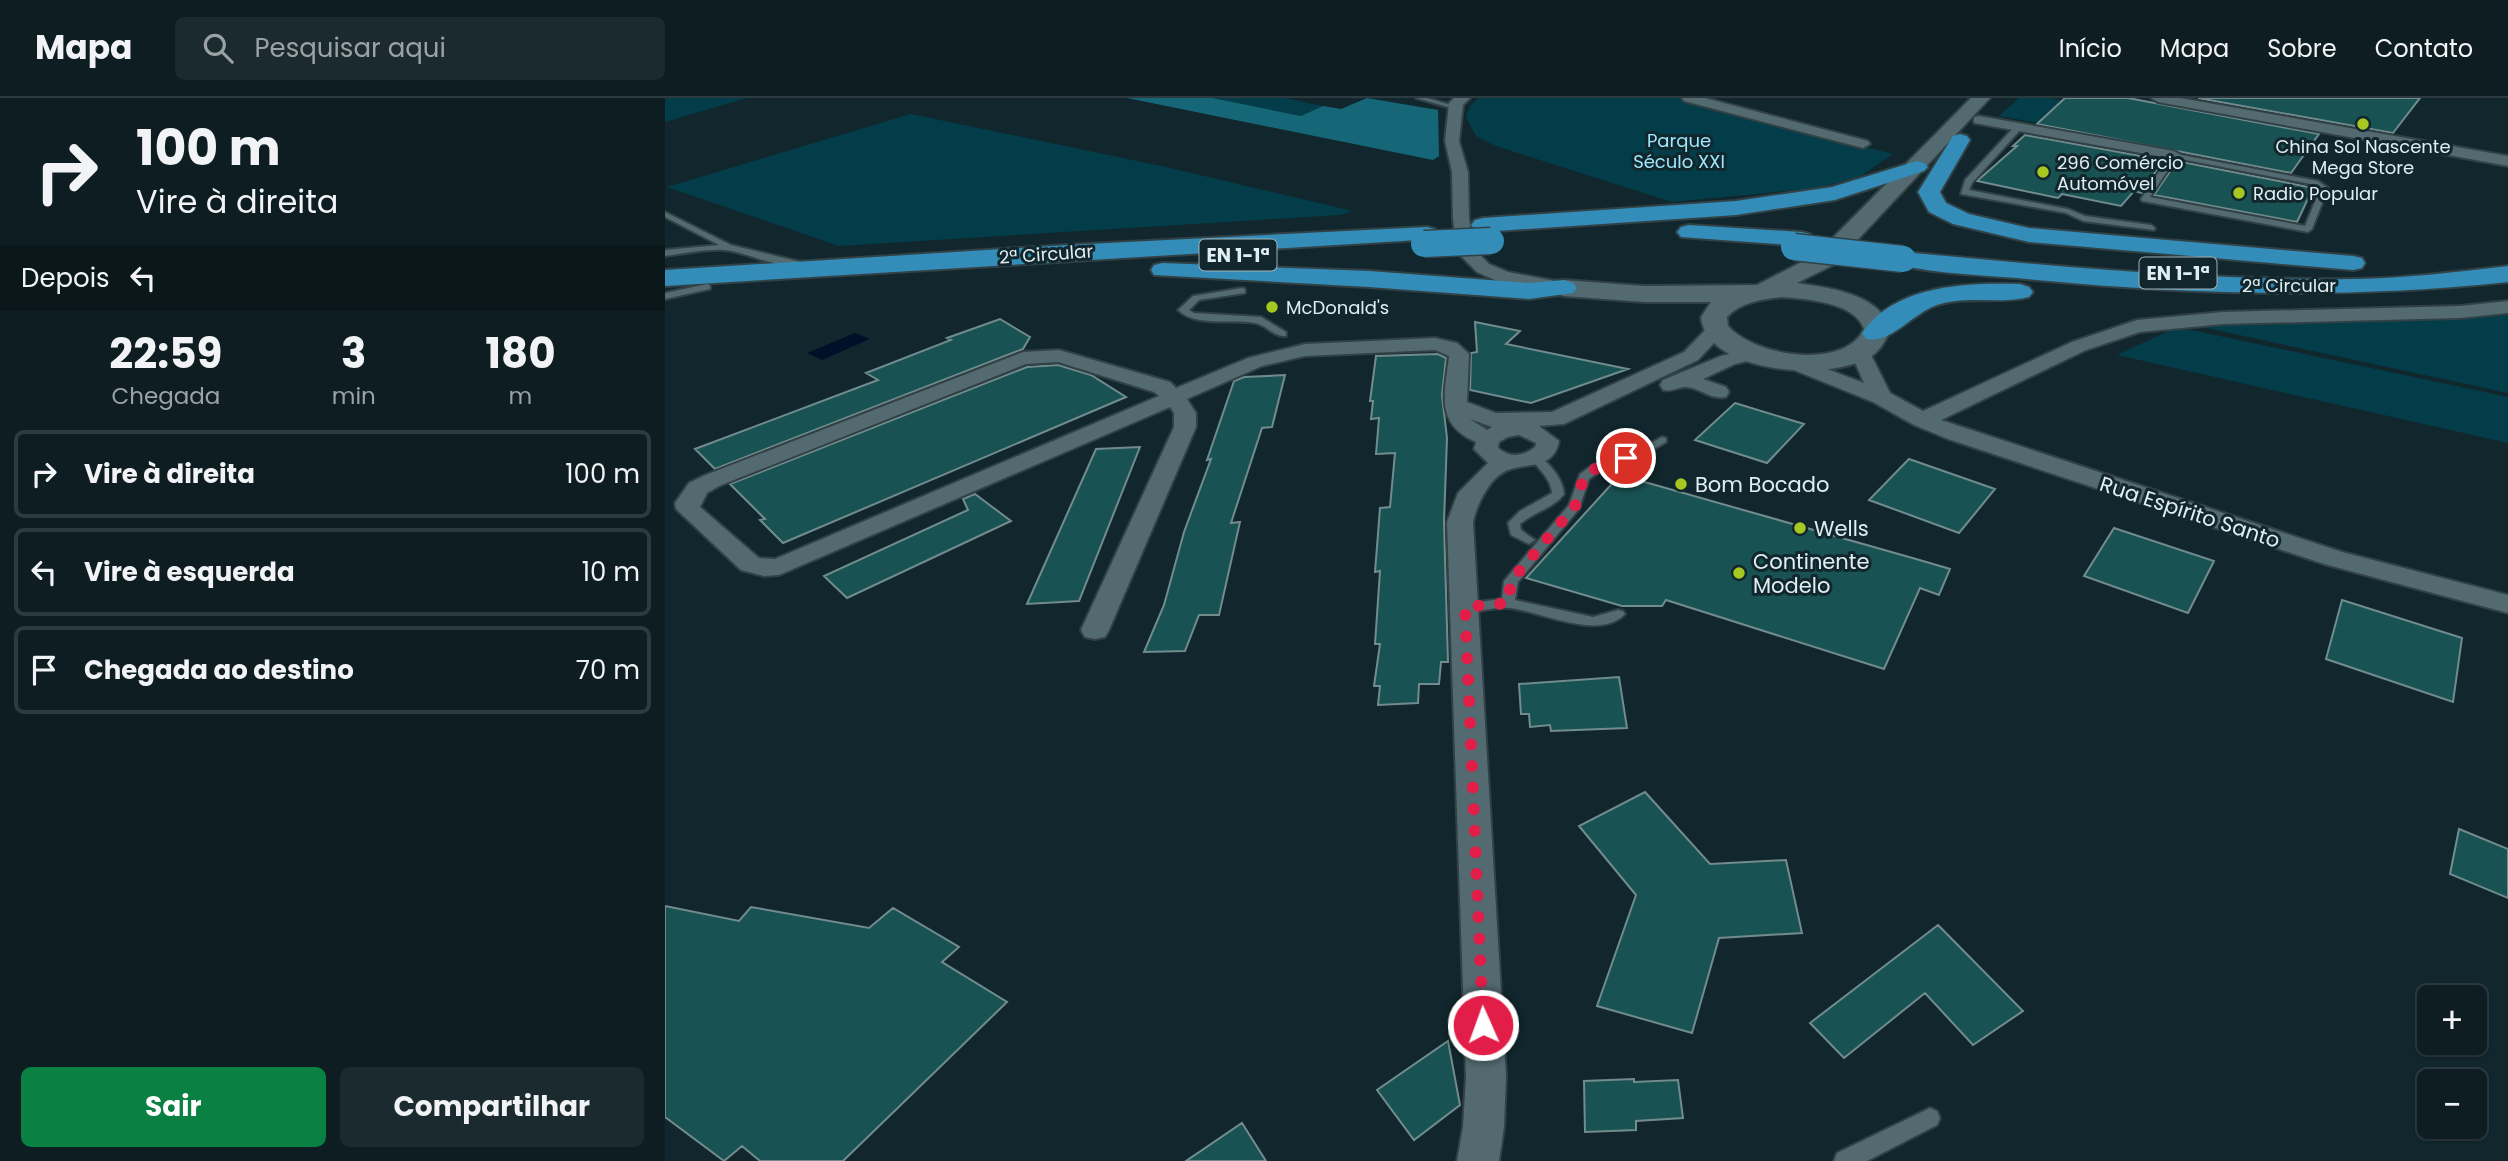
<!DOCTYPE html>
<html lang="pt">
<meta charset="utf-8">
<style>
:root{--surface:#0d1d22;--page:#1b2a2f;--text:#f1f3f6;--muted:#9aa2a5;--line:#2d3b40;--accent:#0b8043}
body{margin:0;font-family:Poppins,sans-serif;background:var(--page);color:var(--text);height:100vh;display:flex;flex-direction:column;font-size:26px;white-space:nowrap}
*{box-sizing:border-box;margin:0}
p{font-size:23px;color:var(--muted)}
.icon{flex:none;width:38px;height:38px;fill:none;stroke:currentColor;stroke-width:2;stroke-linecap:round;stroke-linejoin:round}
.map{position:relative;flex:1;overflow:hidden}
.side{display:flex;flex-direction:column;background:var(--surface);width:665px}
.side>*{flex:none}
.top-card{background:#0d1d22;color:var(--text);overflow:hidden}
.controls{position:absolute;left:1752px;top:887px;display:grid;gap:14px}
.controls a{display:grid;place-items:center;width:70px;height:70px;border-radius:10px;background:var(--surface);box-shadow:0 2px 5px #0004,0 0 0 2px var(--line);font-size:35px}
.pin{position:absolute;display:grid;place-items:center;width:60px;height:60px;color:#fff;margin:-30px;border:4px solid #fff;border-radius:50%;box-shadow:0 2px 7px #0007}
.me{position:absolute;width:77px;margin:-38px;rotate:358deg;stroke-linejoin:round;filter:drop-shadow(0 0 5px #0008)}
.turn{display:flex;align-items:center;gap:24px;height:147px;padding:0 21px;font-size:32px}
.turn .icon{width:91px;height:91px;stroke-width:2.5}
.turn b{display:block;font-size:49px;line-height:60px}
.then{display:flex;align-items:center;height:66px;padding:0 21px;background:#0003;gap:14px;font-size:26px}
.eta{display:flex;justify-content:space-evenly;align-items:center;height:119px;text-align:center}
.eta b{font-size:42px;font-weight:700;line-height:49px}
.primary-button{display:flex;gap:14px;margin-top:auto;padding:14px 21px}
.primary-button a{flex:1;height:80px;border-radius:10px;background:var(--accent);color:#fff;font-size:28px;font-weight:700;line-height:80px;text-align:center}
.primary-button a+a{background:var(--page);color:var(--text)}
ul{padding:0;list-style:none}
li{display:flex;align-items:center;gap:21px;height:88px;margin:0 14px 10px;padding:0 7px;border:4px solid var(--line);border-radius:10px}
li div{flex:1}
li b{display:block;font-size:26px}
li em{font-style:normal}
header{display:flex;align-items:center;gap:42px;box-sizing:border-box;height:98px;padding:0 35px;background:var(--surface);border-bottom:2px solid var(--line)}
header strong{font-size:33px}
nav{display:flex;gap:38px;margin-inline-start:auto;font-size:24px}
.search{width:490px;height:63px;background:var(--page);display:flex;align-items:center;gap:18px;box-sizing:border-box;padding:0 24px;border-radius:10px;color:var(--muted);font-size:26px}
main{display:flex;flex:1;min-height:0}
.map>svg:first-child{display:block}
.green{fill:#023d49}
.forest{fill:#156677}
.water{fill:#001029}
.building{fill:#195253;stroke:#728c8d;stroke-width:2}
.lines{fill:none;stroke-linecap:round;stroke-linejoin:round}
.service-casing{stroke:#314145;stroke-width:4}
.minor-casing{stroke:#314145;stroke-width:4}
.secondary-casing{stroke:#314145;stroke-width:4}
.trunk-casing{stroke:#314145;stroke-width:4}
.service{fill:#526a70;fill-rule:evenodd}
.minor{fill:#526a70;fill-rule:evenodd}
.secondary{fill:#526a70;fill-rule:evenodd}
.trunk{fill:#338db8;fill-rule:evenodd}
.trunk-bridge-casing{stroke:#314145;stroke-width:29;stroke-linecap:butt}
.trunk-bridge{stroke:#338db8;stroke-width:26}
.route{stroke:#e11d48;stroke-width:12;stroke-dasharray:0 21.6}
.poi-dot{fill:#a6c820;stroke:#11272d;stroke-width:2.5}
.labels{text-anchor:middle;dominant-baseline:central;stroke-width:6;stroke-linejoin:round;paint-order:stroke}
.far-park-label{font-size:18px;fill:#9fe7fb;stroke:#11272d}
.far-poi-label{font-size:18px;fill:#e0edf1;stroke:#11272d;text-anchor:start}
.far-street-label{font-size:18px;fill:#e0edf1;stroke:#11272d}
.shield{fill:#11272d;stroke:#a2b2b6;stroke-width:2}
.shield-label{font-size:19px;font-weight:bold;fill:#e0edf1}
.poi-label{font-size:21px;fill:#e0edf1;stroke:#11272d;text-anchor:start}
.street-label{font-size:21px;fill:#e0edf1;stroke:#11272d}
</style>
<header>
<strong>Mapa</strong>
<div class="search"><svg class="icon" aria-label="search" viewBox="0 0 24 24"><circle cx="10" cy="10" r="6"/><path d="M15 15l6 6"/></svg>Pesquisar aqui</div>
<nav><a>Início</a><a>Mapa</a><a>Sobre</a><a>Contato</a></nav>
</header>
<main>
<section class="side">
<div class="top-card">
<div class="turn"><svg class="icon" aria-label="right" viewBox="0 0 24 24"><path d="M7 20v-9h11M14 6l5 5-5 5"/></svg><div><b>100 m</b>Vire à direita</div></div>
<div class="then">Depois<svg class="icon" aria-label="left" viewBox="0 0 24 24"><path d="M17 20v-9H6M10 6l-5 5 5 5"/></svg></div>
</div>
<div class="eta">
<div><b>22:59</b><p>Chegada</p></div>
<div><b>3</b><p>min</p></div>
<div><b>180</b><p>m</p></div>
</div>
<ul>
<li><svg class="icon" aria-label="right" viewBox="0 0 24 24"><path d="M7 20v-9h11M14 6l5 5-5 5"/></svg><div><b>Vire à direita</b></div><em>100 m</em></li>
<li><svg class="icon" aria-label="left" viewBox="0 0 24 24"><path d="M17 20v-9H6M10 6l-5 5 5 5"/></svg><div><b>Vire à esquerda</b></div><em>10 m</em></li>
<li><svg class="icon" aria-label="arrive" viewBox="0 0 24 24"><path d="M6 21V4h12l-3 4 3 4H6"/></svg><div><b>Chegada ao destino</b></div><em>70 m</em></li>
</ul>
<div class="primary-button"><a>Sair</a><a>Compartilhar</a></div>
</section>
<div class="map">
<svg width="1843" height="1063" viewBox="0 0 1843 1063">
<rect width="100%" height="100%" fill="#11272d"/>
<path class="green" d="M0 0H82L0 24Z
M548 0H619L658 8 636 18Z
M813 0H1012L1228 56 1194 79 1153 90 1007 104 831 48 811 38 801 19 805 8Z
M1354 0H1384L1475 15 1457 40 1334 18Z
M246 16 501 69 688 113 675 117 174 148 2 89Z
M1843 213V295L1523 226Z
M1512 229 1843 299V345L1452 257Z"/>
<path class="forest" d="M462 0H548L636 18 658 8 676 11 702 0 773 12 774 58 768 62Z"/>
<path class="water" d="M190 235 205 241 157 262 142 255Z"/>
<path class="building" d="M1400 0H1463L1654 36 1626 75 1372 26Z
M1533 0H1755L1728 35Z
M1360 37 1498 62 1477 95 1469 93 1456 108 1397 96 1393 100 1312 83 1352 48H1348Z
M1512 63 1619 84 1648 90 1632 124 1489 97Z
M335 221 365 239 358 251 50 371 30 351 213 282 201 275 286 242 282 240Z
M810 224 855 233 841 246 963 271 866 305 805 292 806 255 812 254Z
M773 256 781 260 777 297 782 340 779 424 783 564H776L774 586H754L753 605 713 607 715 588H709L715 546H710L715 473 710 474 715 410 725 409 730 355 711 356 714 320 706 321 708 303H705L711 258Z
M393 267 426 277 461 299 118 445 95 422 100 421 65 386 362 269Z
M620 277 607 329 597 330 566 425 575 424 554 517H534L520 553 479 554 499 507 519 434 546 361 542 362 569 283 579 279Z
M1070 305 1139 326 1102 365 1030 342Z
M475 349 414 503 362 506 431 351Z
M1244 361 1330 391 1294 435 1204 402Z
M955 377 1251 461 1285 471 1274 497 1255 490 1219 571 1001 502 997 508H957L861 480Z
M310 396 346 423 182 500 159 478 303 412 298 401Z
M1449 430 1549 463 1523 515 1419 478Z
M1677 502 1797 540 1788 604 1661 561Z
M954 579 962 630 886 633 885 627 865 629 864 616H856L854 586Z
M980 694 1045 766 1121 762 1137 835 1054 840 1027 935 932 908 971 797 914 728Z
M1794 731 1843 751V800L1785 776Z
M0 808 74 823 86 809 204 830 228 810 294 849 277 864 342 904 178 1063H95L77 1048 59 1063 0 1019Z
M1273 827 1358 913 1308 947 1260 895 1179 960 1145 925Z
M783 943 795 1007 749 1042 712 992Z
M969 981V984L1013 982 1018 1020 971 1023V1032L920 1034 919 983Z
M577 1025 601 1063H521Z"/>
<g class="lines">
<g class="service-casing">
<path id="service" d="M751 0H762L793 9 790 11Z
M1351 27 1358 29 1307 85 1304 92 1403 111 1420 118 1486 127 1490 130 1489 132 1418 123 1401 115 1296 96 1300 82Z
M1506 55 1653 83 1663 90 1647 131 1643 134 1477 103 1476 101ZM1511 60 1650 87 1655 91 1640 128 1485 99Z
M0 114 66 147 140 165C124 175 85 156 66 153 48 149 19 156 0 158V152L54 147 0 119Z
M42 186 45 187V191L0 201V195Z
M577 190 580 191V195L534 202 524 212 529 215 596 219 621 234V238C608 239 602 227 590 225 566 220 532 230 513 212L528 198Z
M997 339 1001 340V344L979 357 934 374 924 381 914 411 853 484 850 502 928 519 953 512 958 513 960 516C935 543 876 514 845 510 829 508 812 516 796 512L794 509 796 506 837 501 839 483 904 407 915 376 926 368 971 353Z
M871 357C884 363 898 381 899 396 889 410 869 414 855 426L856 432 870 442 864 446 846 437 843 425 855 413 887 395C886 381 874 371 865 360Z
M1265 1010 1272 1013 1275 1020 1272 1027 1202 1063H1169L1172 1055Z"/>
</g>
<g class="minor-casing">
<path id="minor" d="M789 0H805L798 7 794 43 803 74 804 121 810 152 824 166 843 174 906 186 908 190 906 194 899 196 832 183 812 174 792 154 788 121 787 74 780 43 784 5Z
M1017 0H1040L1203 43 1205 46 1198 50 1019 3Z
M1486 0H1515L1843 58V68L1493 4Z
M1314 18 1509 53 1516 57 1509 61 1309 25V19Z
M1843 203V215L1795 220 1558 226 1475 234 1421 252 1276 322 1677 454 1843 497V515L1659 466 1283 341 1249 327 1208 304 1119 268 1116 264 1119 260H1133L1199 285 1185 253 1188 249H1202L1225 295 1258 313 1407 244 1472 222 1558 214 1795 208Z
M1052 225 1059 227 1062 231 1033 262 899 326 874 328 894 343C889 370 866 365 846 371 826 376 812 406 808 424L841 978 839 1029 834 1063H792L798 1029 801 978 782 424 793 395 823 365 809 351 811 344C769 326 780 295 784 258L770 252 640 258 597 268 522 301 531 315V329L444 532 440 539 430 541 420 539 416 532 509 329V315L505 309 114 477 99 478 76 472 11 411 10 405 24 385 38 378 358 254 394 252 505 284 511 290 583 260 640 246 770 240 792 245 804 256 802 304 831 315 887 314 1019 254 1045 227ZM393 264 489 294 494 298 110 461 94 460 35 409 42 395 54 388 361 266ZM805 321 827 329 822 332ZM854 337 871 345 870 349C857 359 845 360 833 350L834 344 843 339Z
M1088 250 1095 252 1098 256 1095 260 1070 266 1038 281 1061 289 1064 294 1061 299C1045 302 1036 290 1021 289 1013 289 1008 294 998 292L995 287 998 282 1056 258Z"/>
</g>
<g class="secondary-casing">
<path id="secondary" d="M1306 0H1325L1170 166 1132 185C1165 190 1213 195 1226 231 1220 243 1215 254 1203 260 1164 283 1041 276 1036 219L1046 204H979L899 198 890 195 886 190 890 185 899 182 979 188 1092 187 1152 156ZM1117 199C1141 201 1190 204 1199 231 1179 273 1089 258 1063 228L1062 219C1076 204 1098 201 1117 199Z"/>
</g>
<g class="trunk-casing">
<path id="trunk" d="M1295 36 1302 38 1305 42 1275 94 1281 105 1304 116 1364 130 1688 158 1697 160 1700 165 1697 170 1688 172 1364 144 1288 126 1264 114 1253 94 1288 38Z
M1252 63 1259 65 1263 69 1259 73 1170 102 1071 117 818 134 810 132 806 127 810 122 818 120 1071 103 1167 89Z
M1024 127 1137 134 1145 136 1149 141 1145 146 1137 148 1016 139 1012 134 1016 129Z
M762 129 770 131 774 136 770 141 0 188V172L403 147Z
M1238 154C1388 168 1538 183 1689 181 1741 180 1792 174 1843 168V184C1685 201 1530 197 1372 182 1325 177 1275 177 1229 166L1226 161 1229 156Z
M498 165 704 173 864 185 899 182 908 185 912 190 908 195 864 201 704 189 489 177 486 172 489 167Z
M1355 186 1364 189 1368 194 1364 199C1332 207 1299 196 1267 209 1245 219 1224 246 1201 241L1197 235C1231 186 1302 185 1355 186Z"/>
</g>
<use href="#service" class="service"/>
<use href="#minor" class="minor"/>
<use href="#secondary" class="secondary"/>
<use href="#trunk" class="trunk"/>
<g class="trunk-bridge-casing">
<path id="trunk-bridge" d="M759 146 826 143
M1129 149 1238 161"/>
</g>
<use href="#trunk-bridge" class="trunk-bridge"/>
</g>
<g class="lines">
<path class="route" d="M818 927 800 509 843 505 846 483 910 408 919 379 930 371 961 360"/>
</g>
<g class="poi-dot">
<circle cx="1698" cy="26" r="7"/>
<circle cx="1378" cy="74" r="7"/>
<circle cx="1574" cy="95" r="7"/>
<circle cx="607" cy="209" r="7"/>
<circle cx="1016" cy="386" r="7"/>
<circle cx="1135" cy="430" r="7"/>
<circle cx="1074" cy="475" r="7"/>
</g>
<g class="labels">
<g class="far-park-label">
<text x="1014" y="42">Parque<tspan x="1014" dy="21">Século XXI</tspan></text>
</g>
<g class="far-poi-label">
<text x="1698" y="48" text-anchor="middle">China Sol Nascente<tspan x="1698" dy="21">Mega Store</tspan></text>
<text x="1392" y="64">296 Comércio<tspan x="1392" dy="21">Automóvel</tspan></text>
<text x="1588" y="95">Radio Popular</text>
<text x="621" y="209">McDonald's</text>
</g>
<g class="far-street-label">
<text transform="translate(381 156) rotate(-4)">2ª Circular</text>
<text x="1624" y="187">2ª Circular</text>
</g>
<g class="shield">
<rect x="534.5" y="141.5" width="77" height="31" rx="5"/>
<rect x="1474.5" y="159.5" width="77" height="31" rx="5"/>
</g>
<g class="shield-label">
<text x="573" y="157">EN 1-1ª</text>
<text x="1513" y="175">EN 1-1ª</text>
</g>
<g class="poi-label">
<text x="1030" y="386">Bom Bocado</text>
<text x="1149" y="430">Wells</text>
<text x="1088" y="463">Continente<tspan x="1088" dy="24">Modelo</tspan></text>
</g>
<g class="street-label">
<text transform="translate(1525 414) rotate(18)">Rua Espírito Santo</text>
</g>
</g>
</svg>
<div class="controls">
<a>+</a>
<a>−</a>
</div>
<div class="pin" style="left:961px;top:360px;background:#d93025"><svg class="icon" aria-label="arrive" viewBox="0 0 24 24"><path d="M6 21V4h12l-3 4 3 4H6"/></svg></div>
<svg class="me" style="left:818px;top:927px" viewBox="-20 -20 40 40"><circle r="17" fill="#e11d48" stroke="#fff" stroke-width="3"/><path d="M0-11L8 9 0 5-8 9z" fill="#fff"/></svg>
</div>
</main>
